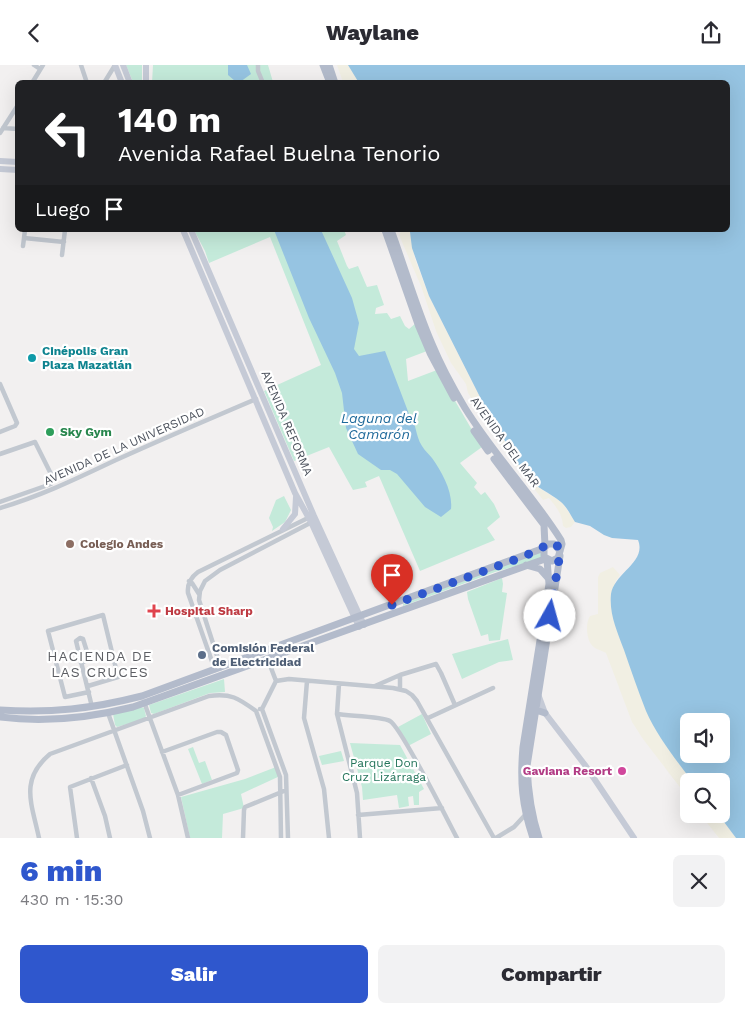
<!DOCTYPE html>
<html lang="es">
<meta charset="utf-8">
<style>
:root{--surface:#fff;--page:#f2f2f3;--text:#2b2b33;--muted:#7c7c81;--accent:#2f57cd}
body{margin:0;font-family:"Work Sans",sans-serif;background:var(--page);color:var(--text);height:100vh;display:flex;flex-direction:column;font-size:19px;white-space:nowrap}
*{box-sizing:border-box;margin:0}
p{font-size:16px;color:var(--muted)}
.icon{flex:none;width:28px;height:28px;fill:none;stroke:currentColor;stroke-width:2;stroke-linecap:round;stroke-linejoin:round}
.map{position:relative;height:773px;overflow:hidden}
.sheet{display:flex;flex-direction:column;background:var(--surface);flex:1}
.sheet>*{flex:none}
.banner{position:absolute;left:15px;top:15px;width:715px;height:152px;border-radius:8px;box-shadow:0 5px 20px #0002;background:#202124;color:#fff;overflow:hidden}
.fabs{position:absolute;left:680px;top:648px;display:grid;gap:10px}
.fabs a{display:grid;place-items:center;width:50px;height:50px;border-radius:8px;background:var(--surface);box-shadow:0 5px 20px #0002;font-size:25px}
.pin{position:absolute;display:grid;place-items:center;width:42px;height:42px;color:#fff;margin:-51px -21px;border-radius:50% 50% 50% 0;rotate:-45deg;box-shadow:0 0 5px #0007}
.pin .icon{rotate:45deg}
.me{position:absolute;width:55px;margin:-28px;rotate:7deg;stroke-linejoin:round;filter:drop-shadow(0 0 4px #0008)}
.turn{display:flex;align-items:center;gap:18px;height:105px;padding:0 20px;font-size:22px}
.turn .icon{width:65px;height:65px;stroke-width:2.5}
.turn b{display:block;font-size:35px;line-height:42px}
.then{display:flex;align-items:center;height:48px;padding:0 20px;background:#0003;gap:10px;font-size:19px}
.round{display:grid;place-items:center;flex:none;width:52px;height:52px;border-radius:8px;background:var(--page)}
.overview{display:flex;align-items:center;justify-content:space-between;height:85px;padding:0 20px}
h1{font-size:30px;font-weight:800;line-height:38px;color:var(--accent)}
.primary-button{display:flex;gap:10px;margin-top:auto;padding:10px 20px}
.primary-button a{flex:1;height:58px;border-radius:8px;background:var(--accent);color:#fff;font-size:20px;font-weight:800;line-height:58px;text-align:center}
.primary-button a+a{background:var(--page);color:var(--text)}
header{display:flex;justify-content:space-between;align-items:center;height:65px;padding:0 20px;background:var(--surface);font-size:22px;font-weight:800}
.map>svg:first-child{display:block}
.green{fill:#c4eada}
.sand{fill:#f1efe3}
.water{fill:#96c4e2;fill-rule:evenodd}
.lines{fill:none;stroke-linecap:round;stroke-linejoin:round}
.street{stroke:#c2c8d0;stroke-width:4.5}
.secondary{stroke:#c5cad6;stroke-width:6}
.primary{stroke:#b3bbcb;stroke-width:7}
.route{stroke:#2f57cd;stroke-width:9;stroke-dasharray:0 16.2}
.culture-dot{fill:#0f9aa8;stroke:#fff;stroke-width:2}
.leisure-dot{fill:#2e9e5b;stroke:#fff;stroke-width:2}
.education-dot{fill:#8d6e63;stroke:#fff;stroke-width:2}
.health-dot{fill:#e0444e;stroke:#fff;stroke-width:2}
.service-dot{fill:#5c6f8a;stroke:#fff;stroke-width:2}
.hotel-dot{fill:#d1479c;stroke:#fff;stroke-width:2}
.labels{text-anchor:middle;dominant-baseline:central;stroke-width:4.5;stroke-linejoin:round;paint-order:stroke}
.culture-label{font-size:12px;font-weight:bold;fill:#0d838f;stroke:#fff;text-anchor:start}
.street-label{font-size:12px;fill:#4a505b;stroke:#fff}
.leisure-label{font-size:12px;font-weight:bold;fill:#27864d;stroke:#fff;text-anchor:start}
.education-label{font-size:12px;font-weight:bold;fill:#785e54;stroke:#fff;text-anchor:start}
.health-label{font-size:12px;font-weight:bold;fill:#be3a42;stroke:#fff;text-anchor:start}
.service-label{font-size:12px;font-weight:bold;fill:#4e5e75;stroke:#fff;text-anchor:start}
.park-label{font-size:12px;fill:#23745a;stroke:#fff}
.hotel-label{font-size:12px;font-weight:bold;fill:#b23c85;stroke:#fff;text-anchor:end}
.water-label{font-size:14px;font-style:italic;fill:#1e699a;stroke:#fff}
.neighbourhood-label{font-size:14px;letter-spacing:1px;fill:#5d5f64;stroke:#fff}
</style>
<header><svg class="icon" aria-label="back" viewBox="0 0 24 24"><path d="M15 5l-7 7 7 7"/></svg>Waylane<svg class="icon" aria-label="share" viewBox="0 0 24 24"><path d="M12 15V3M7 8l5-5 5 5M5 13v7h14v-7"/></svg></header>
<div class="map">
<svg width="745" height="773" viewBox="0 0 745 773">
<rect width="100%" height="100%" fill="#f2f0f0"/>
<path class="green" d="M126 0H142V17H133Z
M153 0H268L273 17 152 18Z
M194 165H344L346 170 337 176 347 201 349 204 358 201 367 222 377 220 384 240 376 243 375 249 387 248 391 254 400 251 405 261 409 264 416 258 427 286 406 294 408 316 437 305 482 382 460 398 477 418 474 422 481 430 485 427 494 439 500 452 487 463 495 475 420 506 379 411 365 417 367 422 353 425 329 382 294 396 264 326 321 300 270 172 209 198 205 186Z
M284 431 291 445 285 457 272 466 273 462 269 453 276 435Z
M541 486 543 493 495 507 403 541V539Z
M502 513 503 519 502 527 507 528 500 575 489 576 488 569 481 571 468 534 467 527Z
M508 574 513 595 499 597 462 614 452 589Z
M224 614 225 627 210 628 154 649 151 648 149 640Z
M141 642 144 643 146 651 144 654 117 662 115 660 113 649Z
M422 649 431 669 408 681 398 662Z
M350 678 400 680 424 724 419 727V740H414L413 731 408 732 409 741 399 743 397 730 363 735 362 722Z
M193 682 199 698 205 696 212 715 202 719 188 684Z
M341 686 344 696 322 700 319 691Z
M276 702 280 711 241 729 244 743 223 749 222 773H190L181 732 245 714Z"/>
<path class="sand" d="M337 0H348L359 17H343Z
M402 165H410L415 194 429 231 482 336 514 394 531 418 562 437 575 457 571 462 566 463 563 461C562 448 556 442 549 433L543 435 503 384 468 328 466 319 451 298 436 266 421 221 399 170Z
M613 502 620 510 615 517 613 554 647 647 662 675 692 716H689V734L643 674 632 657 606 588C603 586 598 585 595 583 586 578 585 558 590 551L598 549V512L600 508Z
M700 749H718L736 773H719Z"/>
<path class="water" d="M228 0H247L251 9 240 17 235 16 228 10Z
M348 0H745V773H736L718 749H721V716H692C676 695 657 671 646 646 638 626 631 605 624 585 617 566 609 549 611 529 614 508 647 497 638 475L612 473 604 470 590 461 575 457C571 451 567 442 561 437 549 427 536 423 525 411L482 336 429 231 412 183 410 167V165H728V18H359ZM689 656H721V689H689Z
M274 165H321L352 233 359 258 354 284 359 291 385 286 409 349C417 359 415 370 422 381 425 386 429 389 432 393 442 407 453 427 451 444L441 452 425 442 397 409 390 405H381L358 389 346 363 342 328 335 308 309 253Z"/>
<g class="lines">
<path class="street" d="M34 0 40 4
M81 0 87 18
M258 0V6L263 18
M32 18 43 0
M104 18 115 0
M3 63 18 64
M0 68 18 40
M24 173 64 177
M23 181 25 165
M62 190 65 165
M0 319 17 358 15 361 0 367
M0 389 35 377 54 415 51 419 0 437
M0 443C41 431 78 413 116 395 162 374 209 354 256 334
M189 516 192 518 199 529
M81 598 88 595 89 593 83 574 80 573 76 576 92 642
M221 603 199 535 200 526 205 516 220 505 314 456
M215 605 188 528C187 519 190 513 198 507L310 452
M276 616 289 614 393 623 406 626 412 630 417 636 494 773
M307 616 304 653 324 724 329 773
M339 619 337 649 357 728 360 773
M88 621 118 612 103 550 48 566 65 632 89 627
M375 621 400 610 436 599 441 608 455 640
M400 624V610
M144 637 178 730 188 773
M260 644H262L276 616 268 595
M262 644 286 710 288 773
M256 646 280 712 281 773
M108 648 143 746 150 773
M337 649C348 651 382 651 390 656 401 662 448 756 457 773
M428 653 493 623
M162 687 217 667H221L226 670 238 705 237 708 178 730
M91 713 105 751 110 773
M358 750 442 743
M39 773C32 739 19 715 50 689L209 631C231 628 238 633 256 646
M77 773 70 722 127 700
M243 773 244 745 245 742 284 726
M496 773 514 762 526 749"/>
<path class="secondary" d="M115 0 122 18
M123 0 130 18
M146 18V0
M0 96 18 97
M0 104 18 105
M183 165 295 428 311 457 359 562
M191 165 314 451 364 560
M283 464 295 449 296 432
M538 629 545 648 585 700 634 773"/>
<path class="primary" d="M323 0 330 18
M329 0 335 18
M385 165 419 262 430 288 454 333
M391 165C405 203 416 242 432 279 441 301 453 323 465 343 494 390 532 429 561 475L562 479 558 493 552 496 544 492V483L548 479H554L560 486
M474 366 488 386
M494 394 544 460 545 481
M526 500 540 504 548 513
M0 645C52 648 91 644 142 631L544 483
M535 647 539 646 545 648
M0 652C46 658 89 653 133 642L545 494
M533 773C522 741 520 716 523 682L549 519 547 495
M539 773C531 749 528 726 527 701L560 491"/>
</g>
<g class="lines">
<path class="route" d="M392 540 525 491 551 478 557 480 560 488 550 551"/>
</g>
<circle class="culture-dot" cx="32" cy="293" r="5"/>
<circle class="leisure-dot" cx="50" cy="367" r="5"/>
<circle class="education-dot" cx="70" cy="479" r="5"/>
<path class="health-dot" d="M151.5 538.5h5v5h5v5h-5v5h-5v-5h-5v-5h5z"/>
<circle class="service-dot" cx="202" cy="590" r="5"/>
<circle class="hotel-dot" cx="622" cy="706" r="5"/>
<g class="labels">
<g class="culture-label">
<text x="42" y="286">Cinépolis Gran<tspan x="42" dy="14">Plaza Mazatlán</tspan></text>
</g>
<g class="street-label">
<text transform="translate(287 358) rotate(67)">AVENIDA REFORMA</text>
<text transform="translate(505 377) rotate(54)">AVENIDA DEL MAR</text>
<text transform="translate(124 381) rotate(-24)">AVENIDA DE LA UNIVERSIDAD</text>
</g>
<g class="leisure-label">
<text x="60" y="367">Sky Gym</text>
</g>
<g class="education-label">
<text x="80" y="479">Colegio Andes</text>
</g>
<g class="health-label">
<text x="165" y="546">Hospital Sharp</text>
</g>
<g class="service-label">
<text x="212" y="583">Comisión Federal<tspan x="212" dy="14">de Electricidad</tspan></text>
</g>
<g class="park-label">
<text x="384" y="698">Parque Don<tspan x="384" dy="14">Cruz Lizárraga</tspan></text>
</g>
<g class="hotel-label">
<text x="612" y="706">Gaviana Resort</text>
</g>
<g class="water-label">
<text x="379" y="353">Laguna del<tspan x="379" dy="16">Camarón</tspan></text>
</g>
<g class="neighbourhood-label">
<text x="100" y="591">HACIENDA DE<tspan x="100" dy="16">LAS CRUCES</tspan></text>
</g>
</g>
</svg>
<div class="fabs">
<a><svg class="icon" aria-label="sound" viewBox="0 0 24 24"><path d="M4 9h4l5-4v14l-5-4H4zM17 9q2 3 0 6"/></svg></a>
<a><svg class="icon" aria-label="search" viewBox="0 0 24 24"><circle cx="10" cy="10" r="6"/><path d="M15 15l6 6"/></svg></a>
</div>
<div class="pin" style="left:392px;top:540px;background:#d93025"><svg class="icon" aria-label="arrive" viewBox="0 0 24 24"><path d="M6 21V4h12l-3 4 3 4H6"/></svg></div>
<svg class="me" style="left:550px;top:551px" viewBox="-20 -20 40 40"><circle r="19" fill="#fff"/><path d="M0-13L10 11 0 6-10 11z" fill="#2f57cd"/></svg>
<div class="banner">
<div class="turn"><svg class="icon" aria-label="left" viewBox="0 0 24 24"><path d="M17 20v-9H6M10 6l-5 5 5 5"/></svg><div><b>140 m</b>Avenida Rafael Buelna Tenorio</div></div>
<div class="then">Luego<svg class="icon" aria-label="arrive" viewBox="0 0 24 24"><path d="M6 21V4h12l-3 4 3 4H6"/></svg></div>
</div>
</div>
<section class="sheet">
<div class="overview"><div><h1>6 min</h1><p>430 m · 15:30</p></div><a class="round"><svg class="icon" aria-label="close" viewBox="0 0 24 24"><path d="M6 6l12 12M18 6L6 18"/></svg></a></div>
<div class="primary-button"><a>Salir</a><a>Compartir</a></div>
</section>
